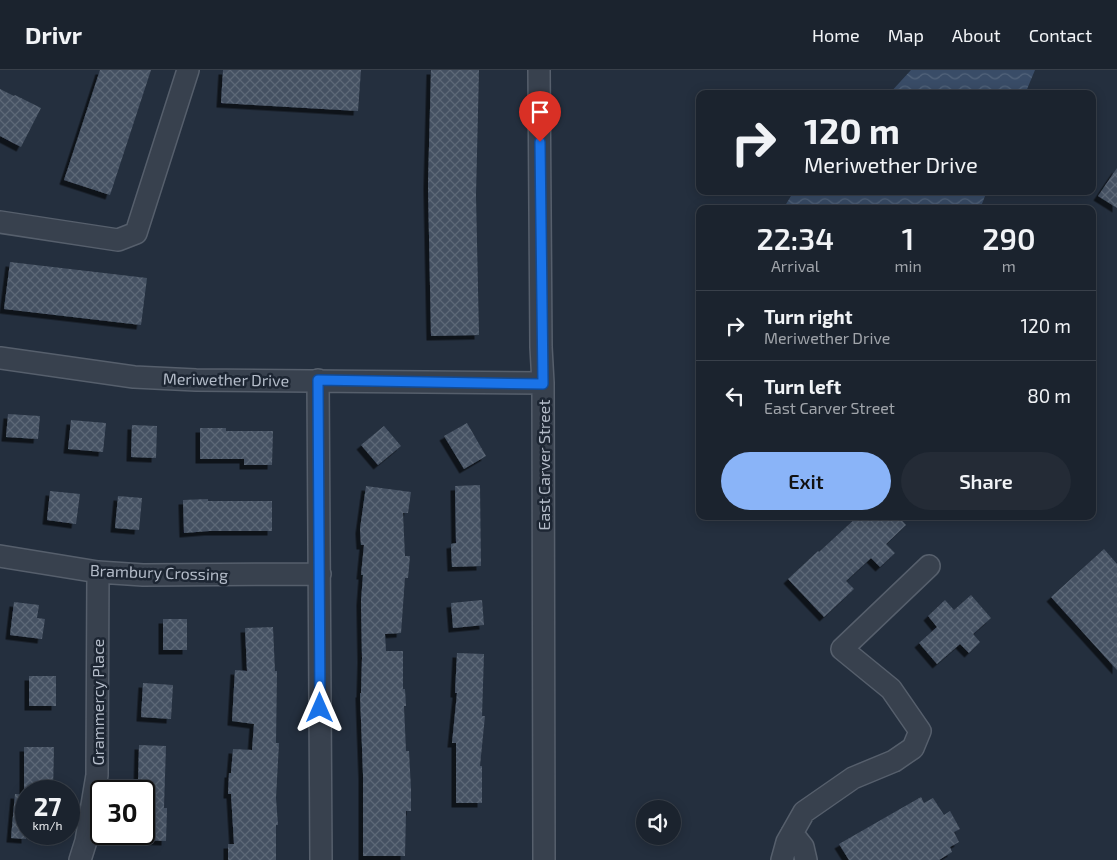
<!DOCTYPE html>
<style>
:root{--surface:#1b232e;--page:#242b36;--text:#f1f3f6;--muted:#a0a4aa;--line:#39404a;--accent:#8ab4f8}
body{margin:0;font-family:"Exo 2",sans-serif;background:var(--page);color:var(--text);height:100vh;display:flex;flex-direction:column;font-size:19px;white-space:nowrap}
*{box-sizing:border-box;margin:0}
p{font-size:16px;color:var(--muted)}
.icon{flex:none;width:28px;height:28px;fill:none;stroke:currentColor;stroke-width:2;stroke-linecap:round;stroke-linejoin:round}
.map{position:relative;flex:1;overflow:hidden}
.drawer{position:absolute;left:696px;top:135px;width:400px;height:315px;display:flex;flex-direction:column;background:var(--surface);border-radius:10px;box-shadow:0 2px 12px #0003,0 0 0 1px var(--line)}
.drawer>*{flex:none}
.guide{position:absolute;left:696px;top:20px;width:400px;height:105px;border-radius:10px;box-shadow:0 2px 12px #0003,0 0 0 1px var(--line);background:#1b232e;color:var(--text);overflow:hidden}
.controls{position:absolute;left:636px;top:730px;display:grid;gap:10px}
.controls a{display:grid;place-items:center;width:45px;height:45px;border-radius:50%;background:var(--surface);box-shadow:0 2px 12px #0003,0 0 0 1px var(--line);font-size:25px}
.speed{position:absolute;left:15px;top:710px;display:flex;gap:10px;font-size:25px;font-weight:700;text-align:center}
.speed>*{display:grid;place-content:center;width:65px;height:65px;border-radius:50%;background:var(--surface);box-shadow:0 2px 12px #0003,0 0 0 1px var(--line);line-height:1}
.speed small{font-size:12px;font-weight:400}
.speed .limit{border:2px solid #111;border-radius:8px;background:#fff;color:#111}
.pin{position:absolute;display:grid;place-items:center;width:42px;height:42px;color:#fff;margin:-51px -21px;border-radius:50% 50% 50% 0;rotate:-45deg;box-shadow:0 0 5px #0007}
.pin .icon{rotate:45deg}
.me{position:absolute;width:55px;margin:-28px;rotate:0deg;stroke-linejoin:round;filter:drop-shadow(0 0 4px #0008)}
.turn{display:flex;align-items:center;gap:18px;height:105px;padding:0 25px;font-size:22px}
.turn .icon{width:65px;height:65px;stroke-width:2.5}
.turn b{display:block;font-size:35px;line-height:42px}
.eta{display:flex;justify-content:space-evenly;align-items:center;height:85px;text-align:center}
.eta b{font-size:30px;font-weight:600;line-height:35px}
.action{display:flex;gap:10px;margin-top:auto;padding:10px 25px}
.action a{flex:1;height:58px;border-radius:30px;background:var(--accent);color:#111;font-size:20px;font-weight:600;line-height:58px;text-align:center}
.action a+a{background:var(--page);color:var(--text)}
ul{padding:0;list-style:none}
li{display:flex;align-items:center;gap:15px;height:70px;padding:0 25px;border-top:1px solid var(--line)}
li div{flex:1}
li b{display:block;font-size:19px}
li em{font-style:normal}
header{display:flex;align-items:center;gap:30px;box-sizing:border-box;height:70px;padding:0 25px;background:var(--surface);border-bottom:1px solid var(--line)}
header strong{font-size:24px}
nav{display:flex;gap:28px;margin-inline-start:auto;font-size:18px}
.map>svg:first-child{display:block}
.water{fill:url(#water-waves)}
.building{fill:url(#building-cross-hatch);filter:url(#shadow)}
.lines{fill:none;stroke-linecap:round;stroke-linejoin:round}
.minor-casing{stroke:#565f6c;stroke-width:24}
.minor{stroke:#38414e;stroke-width:21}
.route-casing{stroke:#114b97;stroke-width:12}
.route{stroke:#1a73e8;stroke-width:9}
.labels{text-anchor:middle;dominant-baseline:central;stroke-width:5;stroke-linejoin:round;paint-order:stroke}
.street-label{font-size:16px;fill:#b4bcc9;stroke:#1d2633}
</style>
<header>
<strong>Drivr</strong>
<nav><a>Home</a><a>Map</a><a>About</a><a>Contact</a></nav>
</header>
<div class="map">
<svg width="1117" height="790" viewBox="0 0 1117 790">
<defs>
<pattern id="water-waves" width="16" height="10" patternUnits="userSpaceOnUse" patternTransform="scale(1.25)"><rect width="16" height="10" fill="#394c67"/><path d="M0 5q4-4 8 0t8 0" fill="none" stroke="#53647b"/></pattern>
<pattern id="building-cross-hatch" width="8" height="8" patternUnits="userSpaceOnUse" patternTransform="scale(1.25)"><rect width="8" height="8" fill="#455162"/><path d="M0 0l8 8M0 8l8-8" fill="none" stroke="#5d6877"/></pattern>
<filter id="shadow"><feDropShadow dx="-4.5" dy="4.5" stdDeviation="0" flood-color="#0009"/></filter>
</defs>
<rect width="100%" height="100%" fill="#242f3e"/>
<path class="water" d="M911 0H1035L1025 24H889Z
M794 121H987L980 139H783Z"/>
<path class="building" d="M100 0H151L110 125 64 110Z
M223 0H361L358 41 221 33Z
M431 0H479L476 125 479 265 431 266 428 115Z
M0 19 14 26 15 25 41 38 21 77 0 66Z
M1117 98V138L1098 126Z
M10 192 147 208 141 255 4 239Z
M8 344 40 346 38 369 6 367Z
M71 350 106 353 103 382 68 379Z
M467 353 486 386 464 399 444 366Z
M132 355 157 356 156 388 131 387Z
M384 356 401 376 378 395 361 375Z
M200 358H226V361H273L272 395H244V389H200Z
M480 415 481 496 452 497 451 474 456 473 455 416Z
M366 416 411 422 408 443H403L405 486H410L408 508H405L401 563 385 564 386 581H403V619H405L406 636H404L406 681H409L411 719V741H406L405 786H363V704L360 623H361L362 588 361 531 363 505H361L364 475H361L360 459Z
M50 421 80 424 76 454 47 450Z
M118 426 142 428 139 460 115 458Z
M208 429V431H272V461H209L184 463 183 430Z
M858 446H898L906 455 886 474 895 483 880 497 871 488 846 511 854 519 824 547 788 509 818 481 819 482Z
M1104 479 1117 494V600L1051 527Z
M971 525 991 548 973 564 980 572 969 583 960 574 937 594 919 573 937 557 928 546 945 530 954 540Z
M482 530 484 555 453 558 451 533Z
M14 532 39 535 37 548 45 549 42 569 10 565Z
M163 549H187V580H163Z
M273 557 275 601H277L276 673H279L276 728 278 755H276V790H228V774H234L231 724H228L229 703H231L233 679 252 680 254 654 232 651 235 600 247 601 245 558Z
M457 583 484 584 482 646H485L480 696H482V733H456V673H452L457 623H455Z
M29 606H56V636H29Z
M143 613 173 615 171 649 141 647Z
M139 675 166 676 164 738H167L166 771 144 770V716H138Z
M24 677H54L53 721H24Z
M15 724 26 725V769L11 768Z
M921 727 924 733 933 728 944 745 950 741 960 759 954 762 959 772 950 777 952 782 939 790H849L839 774Z"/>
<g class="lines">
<g class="minor-casing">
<path id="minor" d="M539 0 541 277 543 313 544 790
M0 152 118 170 136 163 188 0
M0 288 134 307 196 310 543 313
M318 310 321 790
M0 486 98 502 143 505 320 504
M792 763 803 777 806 790
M80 790 86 771 97 705 98 502
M782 790 787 772 804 742 853 708 894 691 913 678 920 661 891 619 842 579 929 496"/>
</g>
<use href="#minor" class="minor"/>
</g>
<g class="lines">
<g class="route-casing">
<path id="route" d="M320 638 318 310 543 314 540 72"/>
</g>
<use href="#route" class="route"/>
</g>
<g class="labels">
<g class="street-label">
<text transform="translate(226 309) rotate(1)">Meriwether Drive</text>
<text transform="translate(543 395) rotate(-90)">East Carver Street</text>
<text transform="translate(159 502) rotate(2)">Brambury Crossing</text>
<text transform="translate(97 632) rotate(-90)">Grammercy Place</text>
</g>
</g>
</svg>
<div class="controls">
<a><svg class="icon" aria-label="sound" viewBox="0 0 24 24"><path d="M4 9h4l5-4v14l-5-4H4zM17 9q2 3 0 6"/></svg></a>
</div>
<div class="speed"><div>27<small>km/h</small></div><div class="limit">30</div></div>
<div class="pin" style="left:540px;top:72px;background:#d93025"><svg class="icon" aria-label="arrive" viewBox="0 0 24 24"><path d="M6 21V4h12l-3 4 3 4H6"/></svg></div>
<svg class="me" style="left:320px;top:638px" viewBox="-20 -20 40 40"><path d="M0-17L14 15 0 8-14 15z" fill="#1a73e8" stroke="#fff" stroke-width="4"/></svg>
<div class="guide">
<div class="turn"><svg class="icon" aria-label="right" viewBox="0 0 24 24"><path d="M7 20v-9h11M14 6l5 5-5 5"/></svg><div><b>120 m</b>Meriwether Drive</div></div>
</div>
<section class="drawer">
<div class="eta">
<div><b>22:34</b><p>Arrival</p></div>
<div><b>1</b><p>min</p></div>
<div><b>290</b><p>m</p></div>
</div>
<ul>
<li><svg class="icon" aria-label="right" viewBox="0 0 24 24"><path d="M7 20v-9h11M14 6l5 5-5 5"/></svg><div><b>Turn right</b><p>Meriwether Drive</p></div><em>120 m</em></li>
<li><svg class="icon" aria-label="left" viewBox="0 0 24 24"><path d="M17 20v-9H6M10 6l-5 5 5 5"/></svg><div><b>Turn left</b><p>East Carver Street</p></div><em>80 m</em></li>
</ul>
<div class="action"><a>Exit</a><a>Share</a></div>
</section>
</div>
